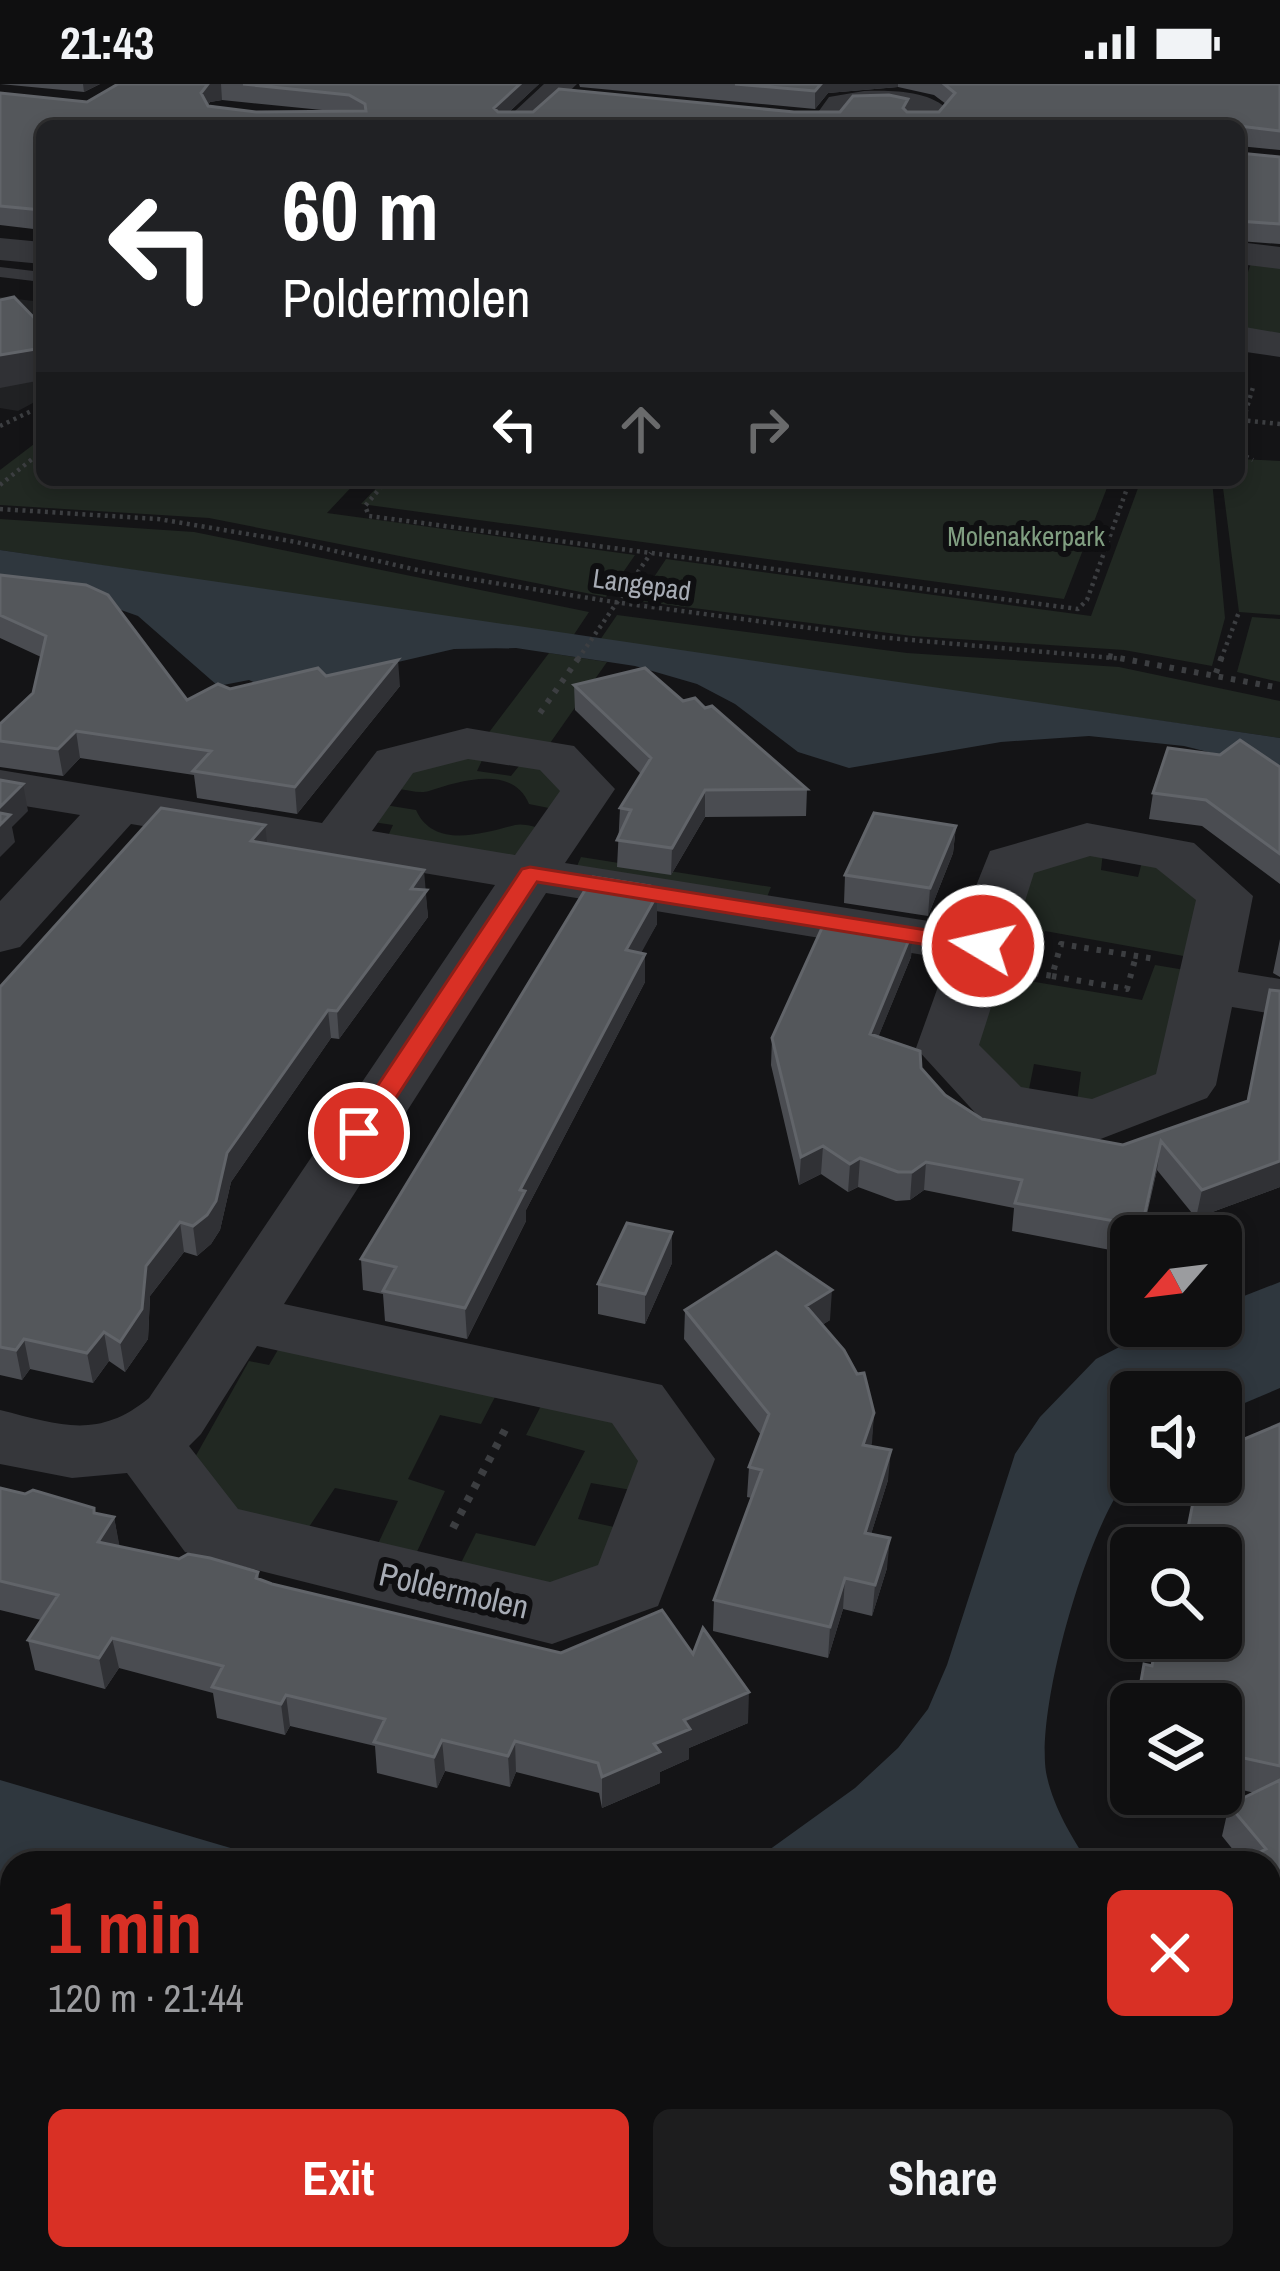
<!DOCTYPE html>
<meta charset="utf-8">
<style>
:root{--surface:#0f0f10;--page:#1d1d1e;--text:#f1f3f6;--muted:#9b9c9f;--line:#2f2f30;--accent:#d93025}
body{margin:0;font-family:"Archivo Narrow",sans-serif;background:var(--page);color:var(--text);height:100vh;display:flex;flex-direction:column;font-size:45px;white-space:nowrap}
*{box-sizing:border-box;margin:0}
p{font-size:39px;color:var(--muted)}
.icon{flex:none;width:66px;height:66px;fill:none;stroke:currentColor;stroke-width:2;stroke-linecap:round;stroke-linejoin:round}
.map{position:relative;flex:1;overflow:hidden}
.drawer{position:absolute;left:0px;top:1767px;width:1281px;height:420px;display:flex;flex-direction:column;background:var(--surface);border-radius:36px 36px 0 0;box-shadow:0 6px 18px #0003,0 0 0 3px var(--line)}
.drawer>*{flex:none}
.top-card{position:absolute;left:36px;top:36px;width:1209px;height:366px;border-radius:18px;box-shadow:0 6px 18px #0003,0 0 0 3px var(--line);background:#202124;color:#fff;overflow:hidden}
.needle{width:78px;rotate:242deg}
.tools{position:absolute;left:1110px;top:1131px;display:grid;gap:24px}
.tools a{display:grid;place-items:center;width:132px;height:132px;border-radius:18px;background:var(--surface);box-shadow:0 6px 18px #0003,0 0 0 3px var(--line);font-size:60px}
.pin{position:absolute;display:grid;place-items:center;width:102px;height:102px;color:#fff;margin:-51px;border:6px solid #fff;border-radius:50%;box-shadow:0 3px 12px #0007}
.me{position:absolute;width:132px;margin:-66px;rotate:279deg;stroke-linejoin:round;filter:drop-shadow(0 0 9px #0008)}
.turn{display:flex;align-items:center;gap:42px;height:252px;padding:0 48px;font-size:54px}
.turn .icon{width:156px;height:156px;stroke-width:2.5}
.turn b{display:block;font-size:84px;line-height:102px}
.lanes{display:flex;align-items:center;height:114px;padding:0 48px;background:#0003;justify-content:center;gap:60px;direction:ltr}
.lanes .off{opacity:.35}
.round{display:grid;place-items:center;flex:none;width:126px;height:126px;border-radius:18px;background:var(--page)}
.summary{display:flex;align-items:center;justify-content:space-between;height:204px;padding:0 48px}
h1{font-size:72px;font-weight:700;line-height:90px;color:var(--accent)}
.action{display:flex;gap:24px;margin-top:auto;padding:24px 48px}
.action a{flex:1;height:138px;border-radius:18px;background:var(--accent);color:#fff;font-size:48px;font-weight:700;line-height:138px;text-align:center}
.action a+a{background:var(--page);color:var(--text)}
.status{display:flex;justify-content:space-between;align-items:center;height:84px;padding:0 60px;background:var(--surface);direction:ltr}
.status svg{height:33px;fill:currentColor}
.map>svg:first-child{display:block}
.built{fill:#202123}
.green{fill:#212822}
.water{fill:#2f373e}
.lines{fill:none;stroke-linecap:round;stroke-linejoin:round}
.path-far2{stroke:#3c3e41;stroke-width:4.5;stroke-dasharray:3 4.5;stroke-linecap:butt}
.path-far1{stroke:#3c3e41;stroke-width:6;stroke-dasharray:4.5 8;stroke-linecap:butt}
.path{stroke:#3c3e41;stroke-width:8;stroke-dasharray:6 9;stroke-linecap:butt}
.service{fill:#36373b;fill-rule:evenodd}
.minor{fill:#36373b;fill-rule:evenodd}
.tertiary{fill:#36373b;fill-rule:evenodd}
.wall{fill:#4a4c51;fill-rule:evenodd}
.shaded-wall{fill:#303135}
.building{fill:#54575b;stroke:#616469;stroke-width:3}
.route{fill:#d93025;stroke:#8d1f18;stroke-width:3}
.labels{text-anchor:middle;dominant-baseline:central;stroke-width:12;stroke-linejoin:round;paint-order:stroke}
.far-park-label{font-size:27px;fill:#809e81;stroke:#0f0f11}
.far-street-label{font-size:27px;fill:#a7acb5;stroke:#0f0f11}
.street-label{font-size:33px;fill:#a7acb5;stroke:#0f0f11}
</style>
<div class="status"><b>21:43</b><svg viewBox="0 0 49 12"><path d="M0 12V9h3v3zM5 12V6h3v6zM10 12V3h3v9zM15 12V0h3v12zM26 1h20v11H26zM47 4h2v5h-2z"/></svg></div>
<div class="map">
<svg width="1280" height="2187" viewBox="0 0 1280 2187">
<rect width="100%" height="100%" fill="#141416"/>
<path class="built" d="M0 213 42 218V314L18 327 0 324Z"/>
<path class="green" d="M1252 176 1280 179V254L1239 248V215Z
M42 354V396H358L327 429 635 471 606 513 209 434 0 421V386Z
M1239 375 1280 377V531L1239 528 1222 396H1239Z
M384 396H1110L1064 515 361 420Z
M1141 396H1212L1225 534 1212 582 1124 566 912 552 638 517 666 475 1091 532Z
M0 435 194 448 589 528 573 552 0 466Z
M617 531 907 569 1119 583 1280 617V654L600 556Z
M1252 533 1280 535V598L1237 588Z
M549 569 607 578 548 662 487 651Z
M485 670 477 687 511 692 523 677 536 679 566 707 554 725 529 720C513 680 459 697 429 707 420 710 408 706 399 705L415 685Z
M385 721 416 726C434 766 484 749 515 741 524 739 535 743 544 745L524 770 491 773 387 754 393 741 373 738Z
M1103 768 1101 786 1138 793 1143 774 1206 811 1189 873 1045 847 1030 884 996 877 1029 783Z
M581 773 771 803 767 813 577 782Z
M1155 881 1185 886 1161 1000 1094 1021 1077 1018 1081 988 1034 980 1028 1010 968 961 994 891 1142 916Z
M282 1259 496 1311 481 1340 440 1331 408 1395 445 1407 415 1472 377 1462 398 1417 335 1404 307 1446 234 1427 189 1384 249 1277 269 1281Z
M543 1318 629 1337 652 1370 637 1407 591 1399 578 1435 623 1445 607 1485 554 1509 457 1487 476 1449 535 1462 585 1367 526 1351Z
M0 1981 12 1985V2175H583L621 2187H0Z
M1269 2156 1280 2159V2187H1072L1029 2175H1269Z"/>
<path class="water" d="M0 466 1280 654V686L1184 662 1089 652 1001 658 849 684 798 668 735 620 697 600 635 582 516 564 454 565 273 607 249 596 218 602 138 532 45 499 0 491Z
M1280 1198V1304L1221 1329V1308H1131V1390C1088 1440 1036 1622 1046 1688 1052 1720 1071 1753 1089 1779H751L855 1704 898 1664 928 1625 947 1581 1015 1370 1040 1333 1096 1275 1135 1255 1168 1242H1221V1221Z
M0 1696 281 1779H12V1796L0 1792Z
M1269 1990 1280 1998V2159L1269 2156Z"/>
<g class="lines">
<path class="path-far2" d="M1240 336 1280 340
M0 342 42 322
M1239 350 1254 300
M1239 369 1253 376
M387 396 365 422 369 432 1078 525 1087 516 1130 396
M0 401 42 367
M0 425 158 435 296 458 426 488 614 518 878 553 1124 575
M578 575 651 469
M1221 575 1239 528"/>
<path class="path-far1" d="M1108 572 1280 604
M1216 589 1222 572
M540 629 580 572
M1034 889 1052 892 1061 860 1155 875
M1052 892 1127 905 1136 872"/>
<path class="path" d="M453 1444 505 1346"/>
<path class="service" d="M0 183 42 188V198L0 193Z"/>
<path class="minor" d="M544 0H577L533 42H499Z
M864 7C890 6 931 6 949 27L938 42H906L915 30 888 25 850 26 840 42 811 38 829 13Z
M0 154 42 158V180L0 176Z
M1239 158 1280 163V185L1239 180Z
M1239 242 1280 249V273L1239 267Z
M467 644 574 662 615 705 565 779 960 842 990 767 1087 739 1194 759 1253 812 1238 888 1280 895V931L1232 923 1216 1001 1207 1014 1098 1056 979 1033 916 964 948 875 546 809 284 1220 662 1301 715 1375 658 1522 552 1560 185 1468 127 1389 72 1394 0 1380V1326C60 1341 98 1356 149 1314L495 801 131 740 20 863 0 868V817L80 731 0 718V686L322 739 377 667ZM468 675 540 686 560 707 515 771 372 747 413 689ZM1090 772 1156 784 1196 816 1156 990 1092 1015 1021 1003 979 961 1034 789ZM257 1262 612 1339 638 1377 598 1481 550 1498 238 1425 189 1362 201 1350Z"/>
<path class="tertiary" d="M0 1904 12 1908V1992L0 1988Z
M748 2175H887L892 2187H753Z"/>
</g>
<path class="wall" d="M0 0H100L84 8Z
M118 0H539L509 28H939L946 20 934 11 898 3 828 9 815 25 580 3 579 0H1280V66L1239 62 42 42V146L0 141V9L87 18ZM222 16 332 27 256 28 208 21 210 18Z
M1239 69 1280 73V160L1239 157Z
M0 491 187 616 230 605 326 592 400 602 297 730 197 714 194 691 80 674 63 692 0 683V640L33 609 41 573 0 554Z
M574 601 683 617 705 624 807 705 806 732 705 733 671 791 617 783 620 724 641 690 575 626Z
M1280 683V800L1202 742 1149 735 1153 709Z
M956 742 953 769 928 832 844 819 845 791Z
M267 760 425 806 428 833 339 955 331 954 231 1098 220 1146 211 1160 197 1172 184 1168 150 1212 148 1255 125 1288 109 1277 93 1299 30 1285 22 1296 0 1291V903Z
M649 810 657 840 640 869 645 898 526 1126V1137L467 1255 385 1237 383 1210 363 1206 361 1175Z
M913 846 911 873 878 953 921 984 945 1011 982 1035 1123 1061 1248 1017 1280 1103 1196 1134 1157 1086 1142 1152H1131V1170L1012 1147 1014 1124 924 1106 910 1116 896 1117 858 1103 848 1108 821 1090 799 1101 771 981 772 954Z
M1280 855V893L1273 889Z
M672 1179 645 1240 598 1230V1200Z
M685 1226 830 1236 822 1241 874 1329 871 1363 888 1396 871 1450 887 1484 872 1532 843 1525 828 1574 713 1547 714 1516 752 1414 747 1413 749 1383 761 1351 684 1255Z
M1280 1340V1890L1269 1877V1779L1242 1777 1222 1752 1229 1721 1255 1709 1221 1701V1620L1186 1454 1226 1379 1230 1361Z
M0 1404 114 1433 119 1462 179 1475 258 1488 259 1496 272 1500 561 1569 693 1570 748 1639 689 1664V1675L660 1688V1699L602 1724 599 1709 516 1688 510 1703 445 1687 437 1704 377 1689 375 1662 290 1642 285 1651 217 1634 213 1609 119 1584 105 1605 35 1586 28 1556 41 1536 0 1526Z"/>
<path class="shaded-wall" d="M83 0H100L84 8Z
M208 0H221L222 16 210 18 203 27 201 9Z
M520 0H539L494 42V24Z
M821 0H898V3L828 9 815 25V7Z
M42 264V296L0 304V271Z
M398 576 400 602 297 730 295 703Z
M76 647 80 674 63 692 58 665Z
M23 700 28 727 12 743 15 758 0 773V723Z
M705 706V733L671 791 672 764Z
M265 741 268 767 251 757Z
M956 742 953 769 928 832 930 804Z
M424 786 428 833 339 955 337 927Z
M649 802V825L657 811V840L627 895 626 866 645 809Z
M913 846 911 873 868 978 870 950Z
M645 870V898L526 1126V1137L467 1255 465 1224 520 1106Z
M328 926 331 954 231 1098 220 1146 211 1160 197 1172 193 1142 227 1069Z
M1161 1057 1157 1086 1140 1152Z
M823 1062 821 1090 799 1101 801 1073Z
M860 1074 858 1103 848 1108 850 1080Z
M1280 1077V1103L1196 1134 1202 1106Z
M926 1078 924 1106 910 1116 912 1088Z
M180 1138 184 1168 150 1212 148 1255 125 1288 120 1258 146 1182Z
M672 1148V1179L645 1240V1210Z
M832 1206 830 1236 804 1252 806 1222Z
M104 1248 109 1277 93 1299 87 1269Z
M24 1255 30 1285 22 1296 16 1266Z
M874 1329 872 1359 860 1391 863 1361Z
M891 1366 888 1396 862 1479 865 1449Z
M114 1433 120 1464 98 1458Z
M890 1454 887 1484 872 1532 875 1501Z
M845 1494 843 1525 828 1574 830 1543Z
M112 1554 119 1584 105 1605 99 1574Z
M749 1608 748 1639 689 1664V1675L660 1688V1699L602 1724V1693L654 1660 684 1636Z
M286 1611 290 1642 285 1651 281 1620Z
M442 1656 445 1687 437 1704 434 1673Z
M515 1657 516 1688 510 1703 508 1672Z"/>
<path class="building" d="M118 0H208L201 9 208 22 256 28 366 27 365 20 349 11 243 0H520L494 24 498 28H533L559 5 794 28H840L853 12 889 11 908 15 903 24 907 28H939L955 9 944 0H1280V47L1239 42H42V126L0 122V9L87 18Z
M735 0H821L815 7Z
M1239 69 1280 73V140L1239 137Z
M14 213 42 242V264L0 271V216Z
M0 491 86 501 108 511 187 616 218 600 230 605 318 584 326 592 398 576 295 703 193 687 211 667 76 647 58 665 0 657V640L33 609 46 552 0 531Z
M645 584 683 617 695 614 705 624 712 622 807 705 705 706 672 764 617 756 631 726 620 724 651 674 574 601Z
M1240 656 1280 683V770L1206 716 1153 709 1168 664 1220 671Z
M0 696 23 700 0 723Z
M161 724 265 741 251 757 424 786 411 805 427 806 337 927 328 926 227 1069 216 1117 207 1131 193 1142 180 1138 146 1182 142 1225 120 1258 104 1248 87 1269 24 1255 16 1266 0 1263V903Z
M0 729 10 731 0 741Z
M874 729 956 742 930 804 845 791Z
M593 793 649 802 645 809 657 811 626 866 645 870 520 1106 525 1107 465 1224 383 1207 396 1183 361 1175Z
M827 833 913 846 870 950 920 967 921 984 945 1011 982 1035 1123 1061 1248 1017 1270 906 1280 907V1077L1202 1106 1161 1057 1142 1142 1015 1119 1022 1096 926 1078 912 1088H898L860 1074 850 1080 823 1062 801 1073 772 954Z
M627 1139 672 1148 645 1210 598 1200Z
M776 1168 832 1206 806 1222 844 1266 857 1290 864 1289 874 1329 863 1361 891 1366 865 1449 890 1454 875 1501 845 1494 830 1543 714 1516 762 1386 749 1383 769 1330 685 1226Z
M1280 1340V1682L1221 1669V1620H1137L1144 1580 1152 1582 1157 1554H1221V1464H1173L1175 1451 1186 1454 1197 1398H1221V1382L1241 1371 1230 1361Z
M0 1404 25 1410 33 1406 94 1424V1429L114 1433 98 1458 179 1475 188 1470 210 1474 258 1488 256 1494 272 1500 561 1569 662 1526 693 1570 703 1544 749 1608 684 1636 690 1645 654 1660 660 1668 602 1693 598 1679 515 1657 508 1672 442 1656 434 1673 374 1658 385 1635 286 1611 281 1620 212 1603 223 1582 112 1554 99 1574 28 1556 58 1511 0 1497Z
M1280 1696V1849L1269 1836V1779H1238L1266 1765 1229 1721Z"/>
<path class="route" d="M530 783 983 855 995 862 983 870 537 798 369 1055H350L346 1049 522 785Z"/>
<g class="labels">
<g class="far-park-label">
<text x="1026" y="452">Molenakkerpark</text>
</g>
<g class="far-street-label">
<text transform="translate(642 500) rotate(8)">Langepad</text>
</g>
<g class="street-label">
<text transform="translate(454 1506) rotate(13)">Poldermolen</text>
</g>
</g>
</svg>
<div class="tools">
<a><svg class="needle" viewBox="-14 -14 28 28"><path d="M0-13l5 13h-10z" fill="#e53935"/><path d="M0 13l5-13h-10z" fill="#9b9c9f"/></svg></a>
<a><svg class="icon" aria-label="sound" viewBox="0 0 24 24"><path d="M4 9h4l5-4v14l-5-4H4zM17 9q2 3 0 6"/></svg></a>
<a><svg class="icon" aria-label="search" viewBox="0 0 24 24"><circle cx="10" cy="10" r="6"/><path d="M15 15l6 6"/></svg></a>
<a><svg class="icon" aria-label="layers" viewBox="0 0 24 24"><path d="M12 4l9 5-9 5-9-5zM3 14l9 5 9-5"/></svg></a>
</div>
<div class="pin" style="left:359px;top:1049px;background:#d93025"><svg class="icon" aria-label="arrive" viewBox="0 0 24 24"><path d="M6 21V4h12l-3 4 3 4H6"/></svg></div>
<svg class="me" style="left:983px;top:862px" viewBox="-20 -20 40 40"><circle r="17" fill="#d93025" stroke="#fff" stroke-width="3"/><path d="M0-11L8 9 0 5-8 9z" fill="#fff"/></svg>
<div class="top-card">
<div class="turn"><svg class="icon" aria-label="left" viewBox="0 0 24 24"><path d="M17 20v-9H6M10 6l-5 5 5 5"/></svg><div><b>60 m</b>Poldermolen</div></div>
<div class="lanes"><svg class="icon" aria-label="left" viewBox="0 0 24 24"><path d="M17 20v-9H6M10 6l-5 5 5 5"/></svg><svg class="icon off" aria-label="ahead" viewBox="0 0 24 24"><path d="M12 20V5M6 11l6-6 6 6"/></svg><svg class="icon off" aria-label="right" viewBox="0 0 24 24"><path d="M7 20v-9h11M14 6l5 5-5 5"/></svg></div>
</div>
<section class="drawer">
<div class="summary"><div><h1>1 min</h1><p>120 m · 21:44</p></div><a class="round" style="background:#d93025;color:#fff"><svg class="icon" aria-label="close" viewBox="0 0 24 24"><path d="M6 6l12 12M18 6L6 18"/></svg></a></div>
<div class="action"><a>Exit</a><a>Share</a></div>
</section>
</div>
